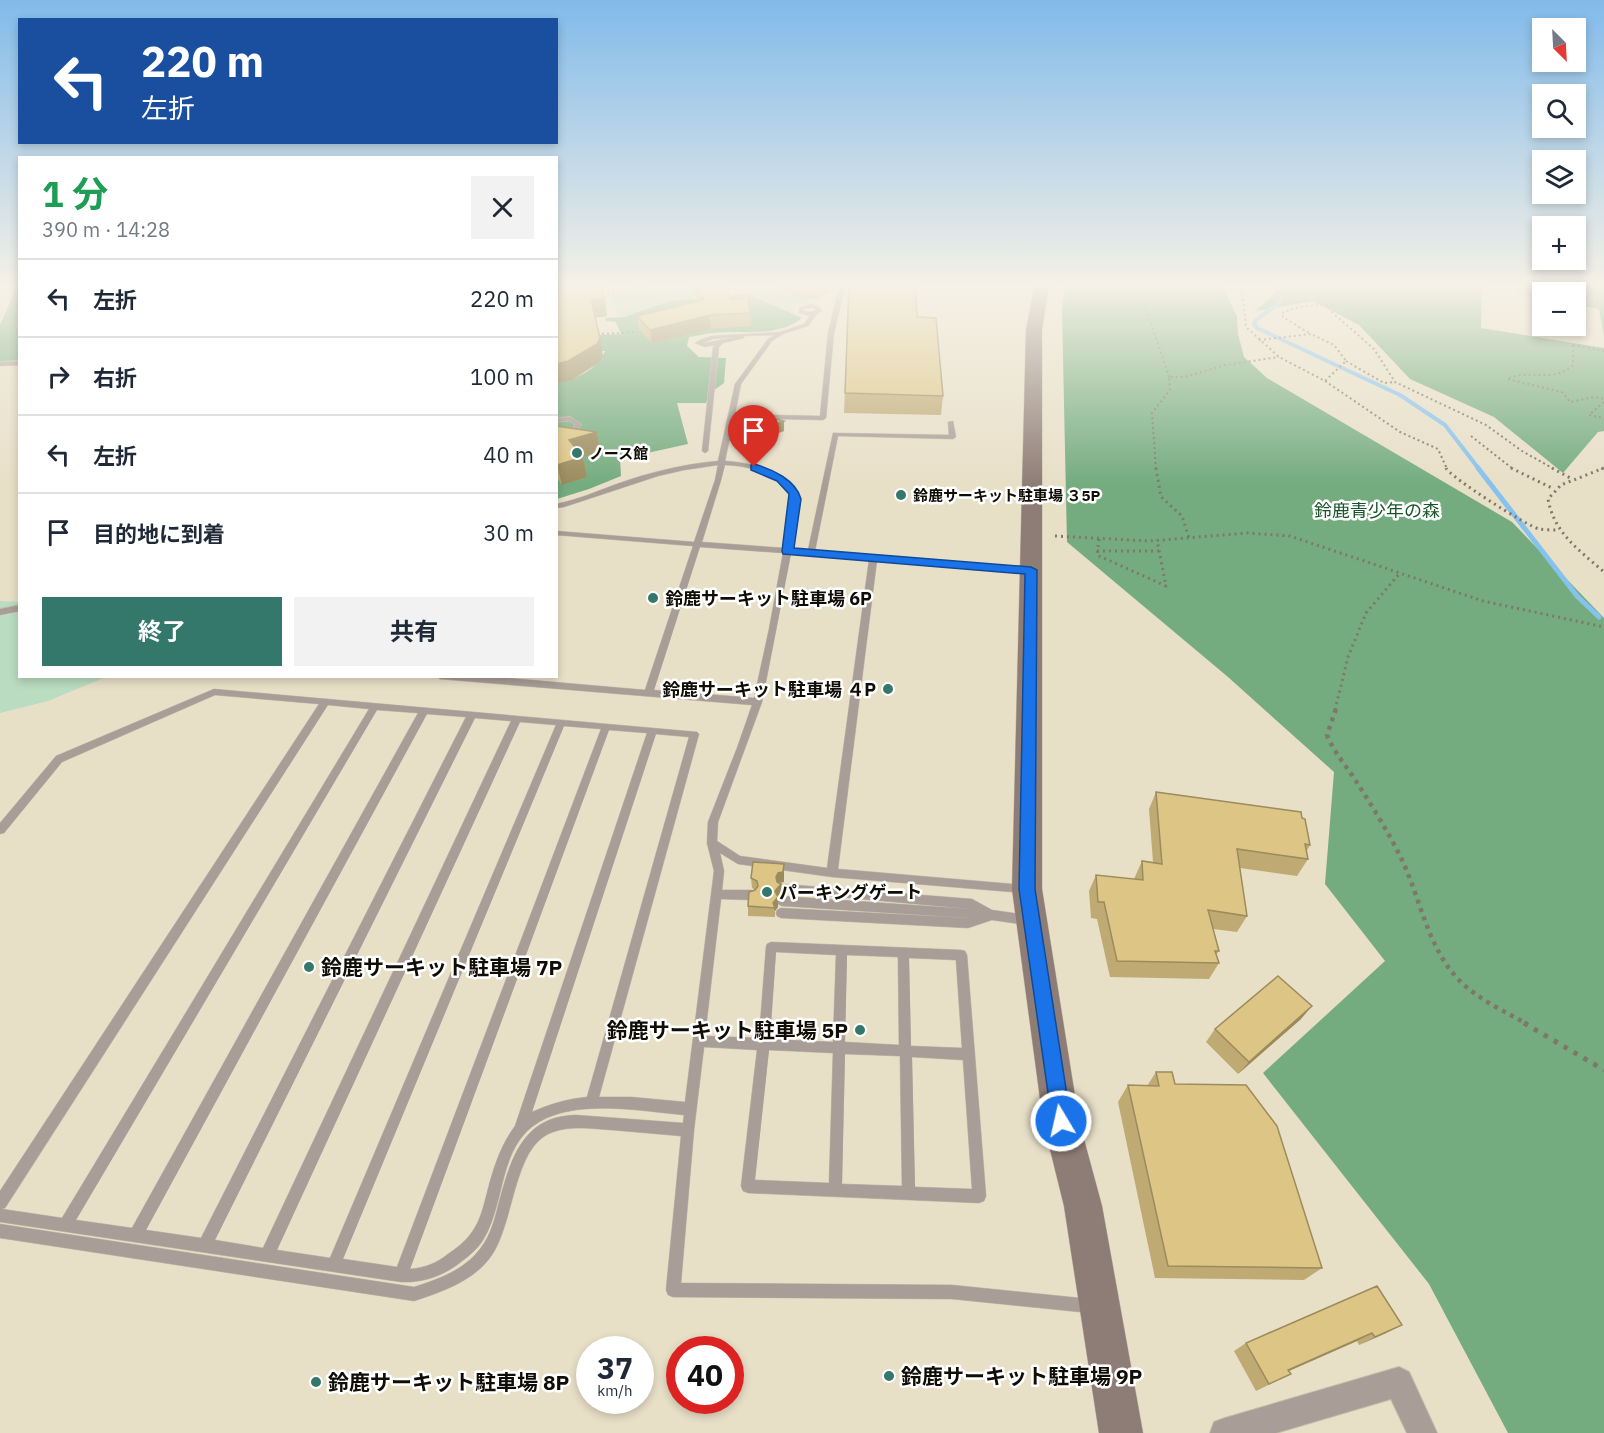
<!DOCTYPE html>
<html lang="ja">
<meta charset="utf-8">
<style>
:root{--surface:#fff;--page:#f2f2f3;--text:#1f2937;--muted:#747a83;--line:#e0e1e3;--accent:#34786c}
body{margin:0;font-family:"IBM Plex Sans","Noto Sans JP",sans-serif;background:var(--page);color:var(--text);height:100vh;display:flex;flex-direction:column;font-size:22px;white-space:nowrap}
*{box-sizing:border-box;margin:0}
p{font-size:20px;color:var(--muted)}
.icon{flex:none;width:33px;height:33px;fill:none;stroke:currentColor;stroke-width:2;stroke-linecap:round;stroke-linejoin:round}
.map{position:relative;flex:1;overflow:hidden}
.panel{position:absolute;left:18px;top:156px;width:540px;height:522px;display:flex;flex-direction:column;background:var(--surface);border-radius:0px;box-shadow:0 3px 9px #0003}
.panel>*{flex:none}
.top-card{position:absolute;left:18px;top:18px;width:540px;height:126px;border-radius:0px;box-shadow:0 3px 9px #0003;background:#1a4fa0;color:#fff;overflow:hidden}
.needle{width:39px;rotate:156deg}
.buttons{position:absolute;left:1532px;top:18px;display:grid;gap:12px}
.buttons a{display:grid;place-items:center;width:54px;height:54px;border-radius:0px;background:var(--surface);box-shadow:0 3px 9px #0003;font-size:30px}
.speed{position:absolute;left:576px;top:1336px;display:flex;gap:12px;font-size:30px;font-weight:700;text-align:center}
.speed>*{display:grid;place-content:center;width:78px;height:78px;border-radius:50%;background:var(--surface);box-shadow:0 3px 9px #0003;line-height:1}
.speed small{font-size:15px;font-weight:400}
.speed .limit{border:9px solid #d22;background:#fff;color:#111}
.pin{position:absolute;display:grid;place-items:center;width:51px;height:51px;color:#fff;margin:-62px -26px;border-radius:50% 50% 50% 0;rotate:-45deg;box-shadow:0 0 6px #0007}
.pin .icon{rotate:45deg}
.me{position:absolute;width:66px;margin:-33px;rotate:351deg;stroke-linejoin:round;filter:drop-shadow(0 0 4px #0008)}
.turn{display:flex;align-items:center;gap:21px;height:126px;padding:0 24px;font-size:27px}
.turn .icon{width:78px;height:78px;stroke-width:2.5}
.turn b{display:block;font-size:42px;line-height:51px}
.round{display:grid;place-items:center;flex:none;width:63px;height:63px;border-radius:0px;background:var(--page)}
.overview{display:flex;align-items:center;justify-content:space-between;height:102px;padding:0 24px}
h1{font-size:36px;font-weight:700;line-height:45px;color:#1e9e55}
.cta{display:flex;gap:12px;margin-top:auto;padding:12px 24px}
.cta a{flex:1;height:69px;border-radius:0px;background:var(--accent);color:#fff;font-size:24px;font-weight:700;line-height:69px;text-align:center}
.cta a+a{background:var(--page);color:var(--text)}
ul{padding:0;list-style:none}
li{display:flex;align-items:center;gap:18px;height:78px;padding:0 24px;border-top:2px solid var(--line)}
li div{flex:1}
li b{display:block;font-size:22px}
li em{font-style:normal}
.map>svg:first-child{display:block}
.green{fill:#badcc0}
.forest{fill:#74ac7f}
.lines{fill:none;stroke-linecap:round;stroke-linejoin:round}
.stream-far1{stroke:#86c2ee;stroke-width:4}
.stream{stroke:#86c2ee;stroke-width:5}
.lane-casing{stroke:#c5bda8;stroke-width:1}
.street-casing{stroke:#c5bda8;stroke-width:2}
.secondary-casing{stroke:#c5bda8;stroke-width:1}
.path-far3{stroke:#7e7869;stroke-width:2;stroke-dasharray:2 3;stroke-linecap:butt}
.path-far2{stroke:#7e7869;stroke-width:3;stroke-dasharray:2 4;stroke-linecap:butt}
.path-far1{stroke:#7e7869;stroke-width:4.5;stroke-dasharray:4 5;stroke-linecap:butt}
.path{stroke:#7e7869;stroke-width:5;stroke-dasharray:4.5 7;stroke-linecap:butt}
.lane{fill:#a99d98;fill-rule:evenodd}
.street{fill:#a99d98;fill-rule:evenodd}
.secondary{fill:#8e7d76;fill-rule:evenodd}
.wall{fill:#beaa72}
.shaded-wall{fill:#9b8b5d}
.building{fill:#ddc685;stroke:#9b8b5d;stroke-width:1.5}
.route{fill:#1a73e8;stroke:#114b97;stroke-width:1.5}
.poi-dot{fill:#34786c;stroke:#fff;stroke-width:2}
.labels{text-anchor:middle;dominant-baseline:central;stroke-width:5;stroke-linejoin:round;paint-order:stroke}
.far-poi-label{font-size:15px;font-weight:bold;fill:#100d06;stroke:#fff;text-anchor:start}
.park-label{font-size:18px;fill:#18552a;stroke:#fff}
.poi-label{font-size:18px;font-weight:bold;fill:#100d06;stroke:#fff;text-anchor:start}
.near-poi-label{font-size:21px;font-weight:bold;fill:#100d06;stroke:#fff;text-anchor:start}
</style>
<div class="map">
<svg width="1604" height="1433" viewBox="0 0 1604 1433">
<rect width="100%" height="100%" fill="#e8dfc7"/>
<path class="green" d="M610 284H775C785 299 798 298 814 295L806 304H796L792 309 794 314C775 305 755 300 740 286L691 289 694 299 670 301 624 317 618 315 612 300Z
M0 601 19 602 20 676 106 677 48 701 0 713Z"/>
<path class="forest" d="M18 284 19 360 0 362V325Z
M1065 284H1221L1237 316 1238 334 1244 357 1267 378 1512 522 1604 618V1433H1508L1429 1284 1263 1073 1385 961 1325 884 1334 772 1228 677 1067 542 1062 310Z
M1284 284H1482L1481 328 1604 348V431L1598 432 1563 473 1494 417 1410 379 1359 325 1313 301 1256 311Z
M1565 284H1604V337L1599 309 1575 305V292H1566Z
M748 294 802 318C780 335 753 332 726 332 714 332 701 335 689 337L687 346 699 357 726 358 724 383 710 393 706 403H677L688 444 620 459 621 476 589 489 557 499V384C577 378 596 371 605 351H601L597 335 621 334 616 322 606 321 605 318 624 317 670 301Z"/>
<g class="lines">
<path class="stream-far1" d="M1274 284 1282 301 1256 320 1254 324 1257 328 1400 395 1445 425 1479 469"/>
<path class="stream" d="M1478 468 1577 596 1599 617"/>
<g class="lane-casing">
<path id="lane" d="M840 284H846L834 333 826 418 823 420 734 418 725 461C745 462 789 470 797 492 801 504 794 536 792 549L808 550 833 433 949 435 948 422 953 421 956 437 953 439 838 436 815 551 1030 568 1034 570 1030 572 877 560 838 869 1024 885 1028 886 1029 889 1028 892 1024 893 832 877 738 864 720 853 724 871 722 890H751L755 892 756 895 755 898 751 900 721 899 705 1036 759 1038 766 947 767 944 771 942 961 950 965 951 967 955 986 1196 984 1201 979 1203 748 1193 743 1191 741 1186 757 1050 704 1047 694 1130 681 1283 952 1285 1090 1299 1095 1301 1097 1306 1095 1311 1090 1313 952 1299 673 1297 668 1295 666 1290 681 1136C658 1134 635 1132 612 1130 592 1129 573 1125 553 1132 512 1145 515 1227 489 1259 471 1282 441 1292 414 1301L0 1238V1224L414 1287C439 1279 464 1270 480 1249 491 1235 495 1218 499 1202 511 1158 523 1116 576 1115L683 1123 684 1115C640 1111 578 1099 539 1122 498 1146 506 1203 483 1240 477 1250 466 1258 457 1265 440 1277 421 1283 401 1282L0 1222V1191L319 704 215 695 62 762 4 833 0 834V823L56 756 214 689 697 732 699 734 599 1097H631L685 1102 714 871 707 843 708 822 737 748 752 705 440 679 436 676H484L645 690 693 546 556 535V531L694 542 715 480 718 465 684 470 658 476 564 507 556 508V504C577 500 595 492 614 485 647 473 683 464 718 461L735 384 768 339 774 335 744 336V338L723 343 719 347 708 451 705 453 702 451 713 347 715 345 705 347 695 343 702 339 712 336 780 332 804 324 810 316 799 313V308L810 304 818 306 822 311 817 314 808 326 783 334 772 341 741 384 735 414 820 416 828 333ZM810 308H814L816 310 810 312 804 311V309ZM735 337 705 343H703L713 339ZM725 465C749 466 774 472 789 492L790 504 784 548 702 542 721 480ZM700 547 783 553 769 629 754 698 654 690ZM791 554 869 560 827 868 740 856 717 841 718 822 762 702ZM328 705 369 709 62 1218 2 1209 5 1208ZM377 710 418 713 132 1228 76 1220ZM427 714 466 717 201 1238 146 1230ZM475 718 511 721 263 1248 215 1240ZM520 722 556 725 330 1258 277 1250ZM564 726 601 729 397 1267 343 1259ZM609 730 647 733 515 1126C501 1145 494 1166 488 1189 484 1204 481 1220 472 1232 466 1241 457 1248 448 1254 437 1263 425 1268 410 1269ZM656 734 689 737 587 1097C567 1099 550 1104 532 1112ZM776 952 836 955 833 1042 770 1039ZM847 955 898 957 899 1045 845 1042ZM909 958 956 960 962 1048 911 1046ZM769 1050 833 1053 829 1183 755 1180ZM845 1054 900 1056 902 1186 842 1184ZM912 1057 963 1060 972 1189 915 1187Z
M20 361V365L0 366V362Z
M571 417 581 424V426L574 434 556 437V433L570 431 575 425 570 421 556 422V418Z
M20 605V611L0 615V609Z
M783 884 972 899 992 910 1027 915 1031 917 1032 920 1031 923 1027 925 992 920 968 928 781 918 777 916 776 913 777 910 781 908 969 918 782 906 778 904 777 901 778 898 782 896 971 909 783 892 779 891 778 888 779 885Z"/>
</g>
<g class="street-casing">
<path id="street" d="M1399 1367 1409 1372 1437 1433H1407L1391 1399 1276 1433H1210L1214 1422 1225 1418Z"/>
</g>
<g class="secondary-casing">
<path id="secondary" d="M1035 284H1049L1042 330V889L1079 1121 1102 1206 1143 1433H1099L1064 1206 1043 1121 1012 889 1026 330Z"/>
</g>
<path class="path-far3" d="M715 284H737
M1130 284 1145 305 1169 377
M1241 284 1246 327 1279 357 1325 381 1346 361 1334 345 1311 334
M1310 284 1334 314 1374 349 1395 382 1486 425 1522 451 1554 469
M1518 284V293L1542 297
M1550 284V292
M601 294 604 284
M602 294 658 285 688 284
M597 334 638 332
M1259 340 1311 334 1284 318 1281 314C1300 303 1322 305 1343 306
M1573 345V365C1553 384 1529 368 1507 379L1562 392 1570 402 1594 397 1604 399
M1573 345 1604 351
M1346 361 1384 383 1395 382
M1325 381 1400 432 1438 449 1447 469
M1604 402 1589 415 1604 418
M1471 436 1513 469
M1156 469 1152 413 1170 390 1169 377H1185L1225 365 1279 357
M1601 469 1604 468"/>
<path class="path-far2" d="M1156 468 1161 497 1182 516 1189 538
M1446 468C1450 477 1527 526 1539 529 1545 530 1552 530 1558 530
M1511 468 1554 489
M1552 468 1572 479
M1604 468 1561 485 1548 499C1554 533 1579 550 1604 572
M1055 536 1149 541 1248 533 1290 536 1483 601 1604 627
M1099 539 1097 555 1166 586 1157 540
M1097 551H1159
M1335 710 1348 657 1366 613 1399 574"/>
<path class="path-far1" d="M1336 709 1327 735C1334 752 1346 766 1356 781 1372 806 1389 833 1402 860 1421 900 1427 946 1458 979 1477 999 1504 1011 1527 1024"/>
<path class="path" d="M1524 1023 1604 1070"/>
<use href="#lane" class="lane"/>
<use href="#street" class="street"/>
<use href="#secondary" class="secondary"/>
</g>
<path class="wall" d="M692 284H723L731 299 750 313 751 326 711 329 652 343 639 329 637 316 698 301 693 290Z
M775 284H830L829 294 821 295 820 299H797L776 286Z
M849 284 917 317 943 396 941 415 844 413Z
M784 421V431L758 440 748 439 733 433V423Z
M556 426 597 432 600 452 583 457 587 477 562 485 556 477Z
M1156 792 1310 845 1306 852 1308 859 1297 876 1240 868 1247 916 1237 932 1213 929 1219 951 1216 955 1219 963 1209 979 1110 977 1097 919 1091 918 1089 891 1096 875 1134 879 1142 861 1153 862 1149 809Z
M784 864V882L778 883 781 894 778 897V907L775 911V917L748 916V906L755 890 752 888 751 878Z
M1301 1019 1238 1074 1206 1042 1215 1029Z
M1156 1072 1175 1084 1322 1268 1304 1280 1155 1278 1118 1102 1128 1085 1147 1086Z
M1377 1286 1386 1333 1359 1345 1357 1341 1289 1371 1291 1374 1256 1391 1234 1351 1246 1343Z"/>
<path class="shaded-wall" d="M605 298 607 316 594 318 591 300Z
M710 315 711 329 652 343 650 330Z
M600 338 603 356 600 362 572 380 556 384V364Z
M784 421V431L758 440V430Z
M597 432 600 452 573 460 569 440Z
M583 457 587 477 562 485 557 465Z
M784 864V882L778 883 776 887V877Z
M781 884V894L778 897V907L775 911 773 903 775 891Z
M1312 1006 1301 1019 1238 1074 1249 1062Z
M1402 1325 1386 1333 1359 1345 1375 1337Z
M1372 1333 1357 1341 1275 1377 1288 1370Z"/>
<path class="building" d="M556 284H600L605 298 591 300 600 338 597 344 568 361 556 364Z
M695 284H723L731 299 748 298 750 313 710 315 650 330 637 316 703 300Z
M849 284H915L917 317 936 318 943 396 845 393Z
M757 414 784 421 758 430 748 429 733 423 747 416Z
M556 426 597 432 569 440 583 457 557 465Z
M1156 792 1301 812 1302 818 1305 819 1310 845 1305 844 1308 859 1237 849 1247 916 1208 910 1219 951H1215L1219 963 1117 961 1104 902H1098L1096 875 1143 880 1142 861 1162 864Z
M753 862 784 864 783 872 778 873 776 877 777 882 781 884 775 891 778 897 773 903 775 908 748 906 749 892 755 890 758 886 757 881 751 878Z
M1278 976 1312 1006 1249 1062 1215 1029Z
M1156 1072H1172L1175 1084 1246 1085 1277 1126 1322 1268 1168 1266 1128 1085 1159 1086Z
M1377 1286 1402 1325 1375 1337 1372 1333 1288 1370 1291 1374 1269 1384 1246 1343Z"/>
<linearGradient id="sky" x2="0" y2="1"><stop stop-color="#81baea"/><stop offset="0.59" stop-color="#f5f1e6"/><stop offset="1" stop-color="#f5f1e6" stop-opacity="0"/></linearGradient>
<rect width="1604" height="484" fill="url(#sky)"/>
<path class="route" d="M754 464C772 469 796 480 801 499L794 548 1031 567 1037 570 1035 889 1071 1121 1068 1128 1061 1130 1055 1128 1052 1121 1019 889 1025 574 783 554 782 551 789 494 777 481 751 470V465Z"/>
<g class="poi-dot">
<circle cx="577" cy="453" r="6"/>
<circle cx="901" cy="495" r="6"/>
<circle cx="653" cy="598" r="6"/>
<circle cx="888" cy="689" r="6"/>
<circle cx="767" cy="892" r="6"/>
<circle cx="309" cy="967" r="6"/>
<circle cx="860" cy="1030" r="6"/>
<circle cx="889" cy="1376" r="6"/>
<circle cx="316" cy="1382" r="6"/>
</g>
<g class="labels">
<g class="far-poi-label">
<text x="589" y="453">ノース館</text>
<text x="913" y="495">鈴鹿サーキット駐車場 ３5P</text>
</g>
<g class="park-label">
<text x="1377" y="510">鈴鹿青少年の森</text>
</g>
<g class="poi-label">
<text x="665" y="598">鈴鹿サーキット駐車場 6P</text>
<text x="876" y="689" text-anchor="end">鈴鹿サーキット駐車場 ４P</text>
<text x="779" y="892">パーキングゲート</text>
</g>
<g class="near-poi-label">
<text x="321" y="967">鈴鹿サーキット駐車場 7P</text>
<text x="848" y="1030" text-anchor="end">鈴鹿サーキット駐車場 5P</text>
<text x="901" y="1376">鈴鹿サーキット駐車場 9P</text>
<text x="328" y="1382">鈴鹿サーキット駐車場 8P</text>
</g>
</g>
</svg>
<div class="buttons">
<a><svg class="needle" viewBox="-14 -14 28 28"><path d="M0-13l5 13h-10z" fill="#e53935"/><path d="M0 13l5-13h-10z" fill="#747a83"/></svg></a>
<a><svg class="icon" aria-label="search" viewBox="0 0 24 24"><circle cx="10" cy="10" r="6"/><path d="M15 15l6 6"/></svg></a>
<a><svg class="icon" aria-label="layers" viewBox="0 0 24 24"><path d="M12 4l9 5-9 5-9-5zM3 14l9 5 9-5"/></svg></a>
<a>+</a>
<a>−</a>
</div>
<div class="speed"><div>37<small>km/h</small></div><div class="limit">40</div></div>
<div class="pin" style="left:754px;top:467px;background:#d93025"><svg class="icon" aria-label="arrive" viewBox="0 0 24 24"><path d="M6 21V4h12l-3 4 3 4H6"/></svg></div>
<svg class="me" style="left:1061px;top:1121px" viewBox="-20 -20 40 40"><circle r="17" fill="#1a73e8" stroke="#fff" stroke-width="3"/><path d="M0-11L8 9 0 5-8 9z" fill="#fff"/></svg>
<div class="top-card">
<div class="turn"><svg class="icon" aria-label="left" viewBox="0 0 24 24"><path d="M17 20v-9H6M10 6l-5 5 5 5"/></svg><div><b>220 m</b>左折</div></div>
</div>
<section class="panel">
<div class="overview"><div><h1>1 分</h1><p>390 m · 14:28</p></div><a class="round"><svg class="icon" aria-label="close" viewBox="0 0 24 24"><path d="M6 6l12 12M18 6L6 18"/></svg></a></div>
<ul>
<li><svg class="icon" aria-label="left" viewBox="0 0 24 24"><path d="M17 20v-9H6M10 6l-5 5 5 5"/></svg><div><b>左折</b></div><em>220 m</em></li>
<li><svg class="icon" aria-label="right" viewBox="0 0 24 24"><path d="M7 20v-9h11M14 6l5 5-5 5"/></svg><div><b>右折</b></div><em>100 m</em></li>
<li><svg class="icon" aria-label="left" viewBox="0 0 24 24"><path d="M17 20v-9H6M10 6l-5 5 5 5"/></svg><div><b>左折</b></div><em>40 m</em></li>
<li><svg class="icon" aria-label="arrive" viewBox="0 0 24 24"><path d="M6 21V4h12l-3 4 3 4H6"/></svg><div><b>目的地に到着</b></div><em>30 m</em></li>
</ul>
<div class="cta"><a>終了</a><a>共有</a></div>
</section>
</div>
